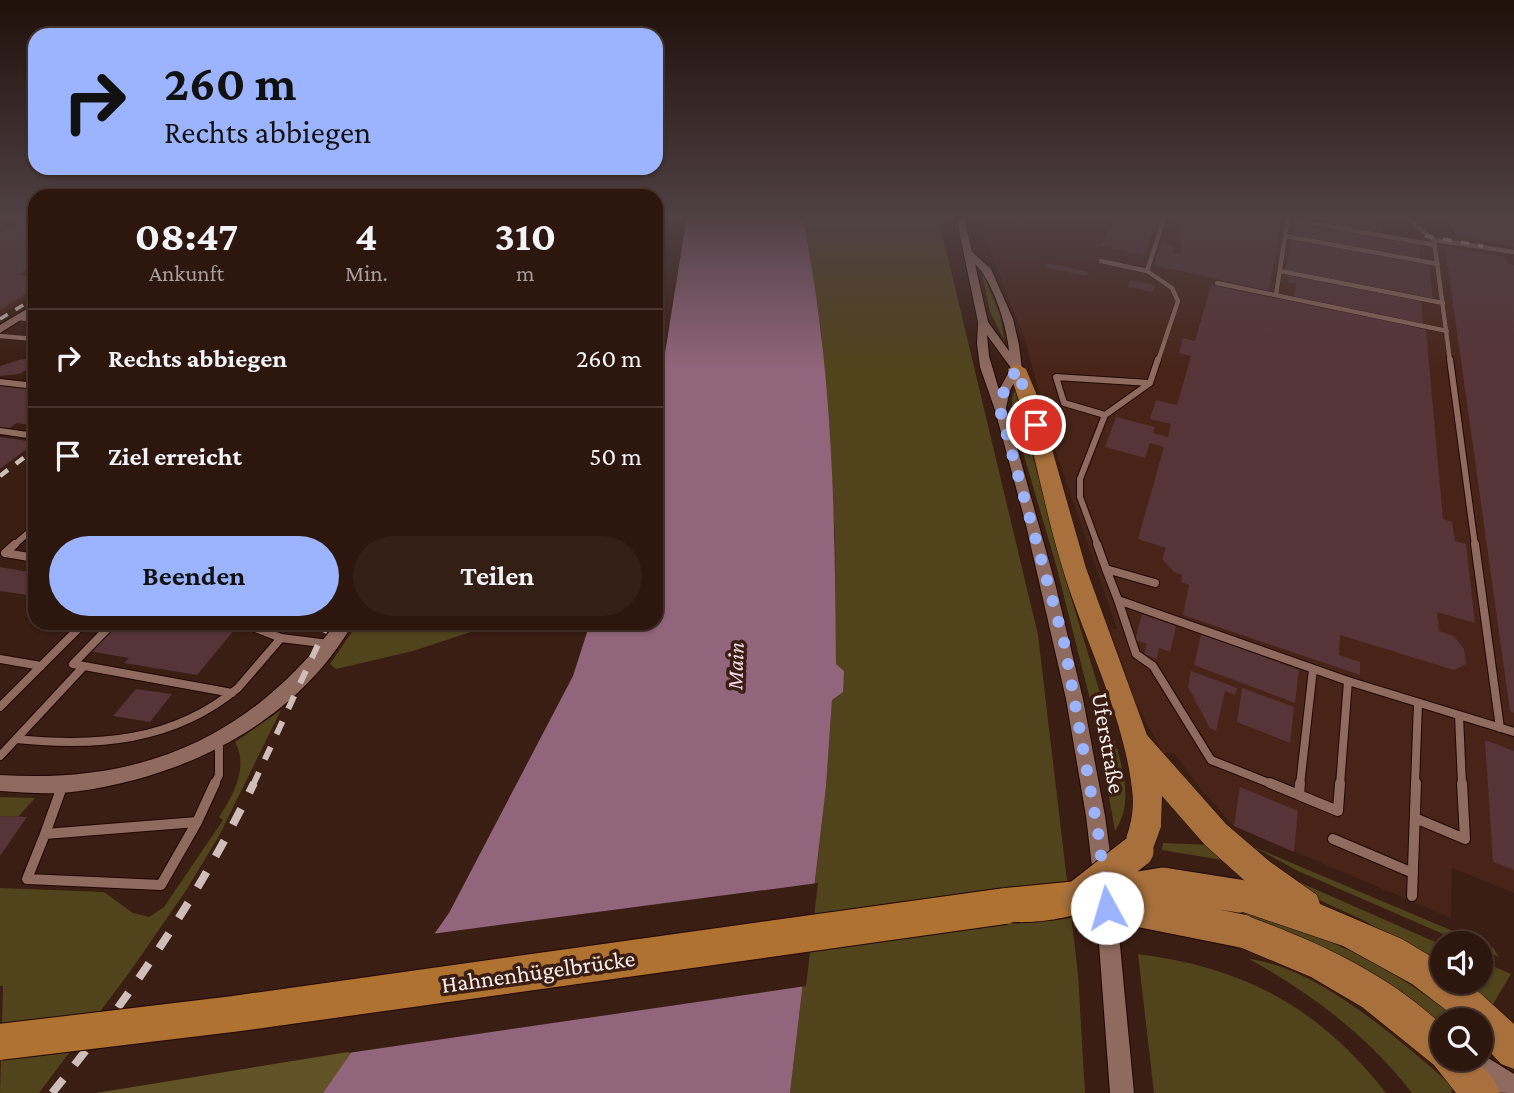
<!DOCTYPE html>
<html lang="de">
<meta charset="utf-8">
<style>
:root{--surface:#2c160e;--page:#341f17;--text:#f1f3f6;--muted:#a69f9e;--line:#48352e;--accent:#9cb4fd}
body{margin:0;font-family:"Crimson Pro",serif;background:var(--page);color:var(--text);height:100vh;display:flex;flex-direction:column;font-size:26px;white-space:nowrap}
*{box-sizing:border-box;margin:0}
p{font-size:23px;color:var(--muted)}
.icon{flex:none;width:38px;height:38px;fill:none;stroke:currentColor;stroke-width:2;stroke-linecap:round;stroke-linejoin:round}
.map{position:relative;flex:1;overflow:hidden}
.panel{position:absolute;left:28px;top:189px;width:635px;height:441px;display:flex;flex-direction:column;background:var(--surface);border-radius:21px;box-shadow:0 2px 5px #0004,0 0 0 2px var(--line)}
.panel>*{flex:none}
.guide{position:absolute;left:28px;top:28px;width:635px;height:147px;border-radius:21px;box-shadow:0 2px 5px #0004,0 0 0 2px var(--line);background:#9cb4fd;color:#111;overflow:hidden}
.controls{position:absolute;left:1430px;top:931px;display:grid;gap:14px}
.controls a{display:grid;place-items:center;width:63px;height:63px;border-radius:50%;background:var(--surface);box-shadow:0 2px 5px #0004,0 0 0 2px var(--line);font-size:35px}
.pin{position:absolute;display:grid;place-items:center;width:60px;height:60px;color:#fff;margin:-30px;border:4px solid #fff;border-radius:50%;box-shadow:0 2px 7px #0007}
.me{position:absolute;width:77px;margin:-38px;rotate:354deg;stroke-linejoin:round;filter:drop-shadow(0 0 5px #0008)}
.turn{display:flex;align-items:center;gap:24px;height:147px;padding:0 21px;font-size:32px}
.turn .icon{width:91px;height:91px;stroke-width:2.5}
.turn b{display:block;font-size:49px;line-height:60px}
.eta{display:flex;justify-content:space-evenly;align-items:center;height:119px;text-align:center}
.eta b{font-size:42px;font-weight:700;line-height:49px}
.button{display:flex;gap:14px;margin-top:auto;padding:14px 21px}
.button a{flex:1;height:80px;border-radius:42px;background:var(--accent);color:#111;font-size:28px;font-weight:700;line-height:80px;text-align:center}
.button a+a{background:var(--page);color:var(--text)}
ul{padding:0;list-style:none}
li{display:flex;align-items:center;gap:21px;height:98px;padding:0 21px;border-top:2px solid var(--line)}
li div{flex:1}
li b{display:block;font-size:26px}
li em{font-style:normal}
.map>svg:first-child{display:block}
.built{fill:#482418}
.green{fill:#51431b}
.forest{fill:#625327}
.water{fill:#91657b}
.pier{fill:#3a1d13}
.building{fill:#563437}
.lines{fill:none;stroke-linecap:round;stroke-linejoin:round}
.service-far3-casing{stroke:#200601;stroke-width:5}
.service-far2-casing{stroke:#200601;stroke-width:8}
.service-far1-casing{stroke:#200601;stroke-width:10}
.service-casing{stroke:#200601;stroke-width:12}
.minor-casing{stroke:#200601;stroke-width:2}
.secondary-casing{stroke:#200601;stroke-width:2}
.primary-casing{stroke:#200601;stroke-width:1}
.trunk-casing{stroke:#200601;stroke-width:2}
.service-far3{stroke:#8e6a5f;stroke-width:4.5}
.service-far2{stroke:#8e6a5f;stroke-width:6}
.service-far1{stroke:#8e6a5f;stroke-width:8}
.service{stroke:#8e6a5f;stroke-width:10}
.minor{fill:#8e6a5f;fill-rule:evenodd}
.secondary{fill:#8e6a5f;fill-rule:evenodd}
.primary{fill:#a8703c;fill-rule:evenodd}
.trunk{fill:#b07230;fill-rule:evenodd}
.rail-far3{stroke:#cebdb8;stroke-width:3.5;stroke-dasharray:9 9;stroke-linecap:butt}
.rail-far2{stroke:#cebdb8;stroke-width:4.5;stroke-dasharray:10 10;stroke-linecap:butt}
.rail-far1{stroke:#cebdb8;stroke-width:6;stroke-dasharray:14 14;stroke-linecap:butt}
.rail{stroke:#cebdb8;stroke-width:8;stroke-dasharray:18 18;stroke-linecap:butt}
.primary-bridge-casing{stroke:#200601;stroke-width:35;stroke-linecap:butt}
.trunk-bridge-casing{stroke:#200601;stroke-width:38;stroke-linecap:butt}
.primary-bridge{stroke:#a8703c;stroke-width:33}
.trunk-bridge{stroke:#b07230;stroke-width:36}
.route{stroke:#9cb4fd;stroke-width:12;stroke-dasharray:0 21.6}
.labels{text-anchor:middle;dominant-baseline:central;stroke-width:7;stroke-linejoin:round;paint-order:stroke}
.water-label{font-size:23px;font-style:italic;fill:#f8dbe9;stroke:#3a1d13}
.near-street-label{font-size:24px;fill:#fcefeb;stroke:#3a1d13}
</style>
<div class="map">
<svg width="1514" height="1093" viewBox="0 0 1514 1093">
<rect width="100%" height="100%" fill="#3a1d13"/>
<path class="built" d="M0 216H35V293L0 315Z
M976 216H1514V893L1452 868 1451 918 1234 826 1200 788 1174 753H1163L1136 703 1110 629H1117L1053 443 1025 340Z"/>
<path class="green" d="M802 216H938L1038 635 1078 974 1085 1093H790L826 787 832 699 837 694 839 669 836 664 835 535 821 329Z
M981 269 1000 315 1005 342 990 312Z
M1015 390 1066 581 1108 719H1095L1056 565 1012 415V398Z
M358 623H498L413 651 336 669 330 664Z
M281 710 219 836 187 889 129 973 39 1093H0L3 986H0V888L104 892 133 913 149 917 164 907 223 820 219 817C233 795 249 768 235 742Z
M1099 740 1115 741C1123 771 1134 802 1115 831Z
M0 797 35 798 18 817 0 816Z
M1163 843 1211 845 1228 861 1162 850Z
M1254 847 1493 948 1499 957 1481 950 1480 943H1464L1298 871Z
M1299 882 1442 945V968L1365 921 1315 898 1295 883Z
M1202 903C1295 920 1385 959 1458 1020H1442V1028Z
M1138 954C1244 967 1320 1008 1386 1093H1154Z
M1249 959C1317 967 1403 1042 1453 1087L1451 1093H1412C1367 1035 1312 994 1249 959Z
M1481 961 1511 974 1492 1006 1462 982H1480Z"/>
<path class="forest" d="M354 1051 323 1093H96Z"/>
<path class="water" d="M687 216H802C833 363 835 515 836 664L844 671 843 692 832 700 826 787 790 1093H323L449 913 573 676 590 623H656V409Z"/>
<path class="pier" d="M818 883 806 986 348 1053 431 934Z"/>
<path class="building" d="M32 216H35V272L25 271 18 275 35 277V288L0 310V233Z
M1115 216 1158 221 1144 255 1101 246Z
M1183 216H1282L1269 291 1154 265 1162 244 1174 247 1172 253 1181 254 1180 223Z
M1297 216H1371L1372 223 1381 225V233Z
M1444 216H1514V247L1457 236Z
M1293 221 1419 244 1420 259 1291 235Z
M1291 239 1429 265 1433 299 1286 270Z
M1445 246 1506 257 1508 264 1514 265V713L1510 711Z
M1047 263 1089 272 1086 276 1044 267Z
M1289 274 1421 301 1423 324 1400 319 1401 324 1426 330 1443 519 1452 522 1455 541 1466 544 1475 623 1437 612 1439 631 1454 636 1464 649 1466 664 1454 670 1340 635 1339 655 1360 662V675L1183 615 1189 585 1181 582 1182 575 1174 572 1162 559 1166 548 1138 539 1164 447 1150 443 1145 458 1105 447 1116 417 1155 427 1153 433 1168 437 1171 424 1150 419 1156 400 1177 405 1191 356 1179 353 1183 338 1195 341 1211 285 1367 317V312L1294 297 1296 284 1288 282Z
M1131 280 1155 285 1152 292 1128 287Z
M22 359 32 360 33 365 20 374 0 376V366Z
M0 384 35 388V426L17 423 8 429 0 428Z
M0 437 35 442V443L0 469Z
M0 567 35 573V596L0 591Z
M1142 614 1176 626 1170 652 1159 648 1157 659 1144 654 1147 644 1135 640Z
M162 623H240L197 675 124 663 129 658 89 651 114 626 153 632Z
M1201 634 1299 670 1295 703 1194 665Z
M1191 671 1237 688 1235 695 1225 691 1216 731 1210 728 1188 687Z
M1242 688 1294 707 1290 743 1237 722Z
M136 689 172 694 150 722 113 716Z
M1485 740 1514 751V870L1493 862Z
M1240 787 1298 811 1294 852 1234 826Z
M0 816 27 817 0 856Z"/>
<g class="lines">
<g class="service-far3-casing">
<path id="service-far3" d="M1149 216 1164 219
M1405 216 1434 240 1514 252
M1288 219 1435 245
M1285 236 1438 264
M1434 240 1450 361
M1101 261 1147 271 1165 216
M1147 271 1172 288 1178 301 1158 361
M1280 271 1443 303
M1217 283 1447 331
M1276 295 1288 217
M19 318 35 320
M0 336 35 339"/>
</g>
<g class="service-far2-casing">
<path id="service-far2" d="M1450 359 1475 546
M0 382 35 386
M1105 415 1064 403 1056 377 1150 383
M0 431 35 436
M13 546 35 527
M1098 546 1080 497V479L1105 415 1150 383 1158 359"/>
</g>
<g class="service-far1-casing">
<path id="service-far1" d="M1097 544 1106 569 1155 583
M1475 544 1500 728
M5 553 15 544
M5 553 35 558
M1106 569 1118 600 1348 681 1514 732
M1118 600 1136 654 1153 666 1211 760 1274 785
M243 623 281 638 329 644
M0 659 41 666
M84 666 73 664 113 623
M232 693 84 666 16 739C97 747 173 742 238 688L281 638
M0 707 84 623
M1459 715 1462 785
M0 756 16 739
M214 785 219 775V738
M1300 785 1313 669
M1340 785 1348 681
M1415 785 1418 703"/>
</g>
<g class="service-casing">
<path id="service" d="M1270 783 1299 795
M1300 783 1299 795 1338 811 1340 783
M63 784 45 834 197 822 215 783
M1415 818 1465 839 1462 783
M45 834 27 879 161 885 197 822
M1333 839 1413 873
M1412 896 1416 783"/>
</g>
<g class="minor-casing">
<path id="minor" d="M956 216H964L972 252 991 269 1013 319 1019 345 1022 369 1010 390 1006 408 1055 583 1083 699 1105 816 1113 875 1110 882 1103 885 1096 882 1093 875 1086 816 1066 699 1026 525 995 410 980 367 977 344 978 322ZM975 264C993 281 1007 326 1009 351L988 322ZM987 335 1011 368 999 390 989 356Z
M35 304V311L0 333V325Z
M336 623H353C298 721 187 776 80 791 53 795 27 793 0 791V775C143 784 250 738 336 623Z
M1106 893 1113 896 1116 903 1134 1093H1110L1096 903 1099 896Z"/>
</g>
<g class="secondary-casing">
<path id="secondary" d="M1480 1053 1514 1074V1093C1485 1093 1453 1089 1441 1059L1442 1056 1480 1059Z"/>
</g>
<g class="primary-casing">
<path id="primary" d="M1017 364 1026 369 1036 393 1086 568 1147 735 1226 824 1269 861 1317 895 1320 904 1402 939 1442 963V982H1468L1514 1024V1069L1501 1064 1480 1041V1020H1459L1412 984 1343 946 1228 907 1223 896 1228 885 1239 880 1245 881 1205 845 1162 796 1161 827 1148 862 1137 866 1126 862 1121 851C1130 830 1135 811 1132 789 1123 713 1085 642 1063 570 1042 503 1033 434 1008 369Z
M1242 914C1314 940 1386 972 1442 1025V1059H1475L1494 1080 1500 1093H1456L1434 1065 1362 1007 1311 977 1230 943 1225 931 1230 919Z"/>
</g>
<g class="trunk-casing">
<path id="trunk" d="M1077 881 1089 886 1094 898 1089 910C1067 920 1014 927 993 918L987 906 993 894 1005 888Z"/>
</g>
<use href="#service-far3" class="service-far3"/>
<use href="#service-far2" class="service-far2"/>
<use href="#service-far1" class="service-far1"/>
<use href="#service" class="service"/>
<use href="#minor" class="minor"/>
<use href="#secondary" class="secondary"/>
<use href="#primary" class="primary"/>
<use href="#trunk" class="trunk"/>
<path class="rail-far3" d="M1425 236 1483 246
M0 319 35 298"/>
<path class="rail-far2" d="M0 476 35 449"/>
<path class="rail-far1" d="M253 785 328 623"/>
<path class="rail" d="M52 1093C131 996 199 896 254 783"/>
<g class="primary-bridge-casing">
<path id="primary-bridge" d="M1082 894 1137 851
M1090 896 1163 884 1239 896
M1077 898 1242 931"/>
</g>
<g class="trunk-bridge-casing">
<path id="trunk-bridge" d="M0 1042 233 1014 1005 906"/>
</g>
<use href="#primary-bridge" class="primary-bridge"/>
<use href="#trunk-bridge" class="trunk-bridge"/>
</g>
<linearGradient id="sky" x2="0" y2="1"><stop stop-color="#20100a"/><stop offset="0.59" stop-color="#4f4044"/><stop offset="1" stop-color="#4f4044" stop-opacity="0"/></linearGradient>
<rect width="1514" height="369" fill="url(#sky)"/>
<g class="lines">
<path class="route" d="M1036 425 1017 369 1004 390 1000 410 1064 642 1099 838 1107 908"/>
</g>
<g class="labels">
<g class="water-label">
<text transform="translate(735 666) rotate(-88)">Main</text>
</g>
<g class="near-street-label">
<text transform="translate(1109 743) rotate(80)">Uferstraße</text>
<text transform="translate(538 971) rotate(-8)">Hahnenhügelbrücke</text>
</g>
</g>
</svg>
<div class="controls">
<a><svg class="icon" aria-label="sound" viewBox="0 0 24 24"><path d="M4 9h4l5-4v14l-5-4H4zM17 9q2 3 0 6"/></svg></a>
<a><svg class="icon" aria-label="search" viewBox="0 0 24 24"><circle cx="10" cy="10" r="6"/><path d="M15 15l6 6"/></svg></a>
</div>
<div class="pin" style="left:1036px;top:425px;background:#d93025"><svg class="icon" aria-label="arrive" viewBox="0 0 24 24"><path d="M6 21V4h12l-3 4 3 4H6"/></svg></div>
<svg class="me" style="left:1107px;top:908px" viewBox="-20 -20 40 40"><circle r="19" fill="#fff"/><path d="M0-13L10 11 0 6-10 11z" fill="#9cb4fd"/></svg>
<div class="guide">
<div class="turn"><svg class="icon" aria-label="right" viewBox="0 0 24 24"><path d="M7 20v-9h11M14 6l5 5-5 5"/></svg><div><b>260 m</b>Rechts abbiegen</div></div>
</div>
<section class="panel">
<div class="eta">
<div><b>08:47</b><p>Ankunft</p></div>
<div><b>4</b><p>Min.</p></div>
<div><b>310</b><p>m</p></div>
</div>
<ul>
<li><svg class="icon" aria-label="right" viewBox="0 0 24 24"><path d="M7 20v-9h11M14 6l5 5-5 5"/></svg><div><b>Rechts abbiegen</b></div><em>260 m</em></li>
<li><svg class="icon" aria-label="arrive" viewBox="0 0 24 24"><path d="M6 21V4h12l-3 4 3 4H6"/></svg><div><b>Ziel erreicht</b></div><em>50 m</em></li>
</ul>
<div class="button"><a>Beenden</a><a>Teilen</a></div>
</section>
</div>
